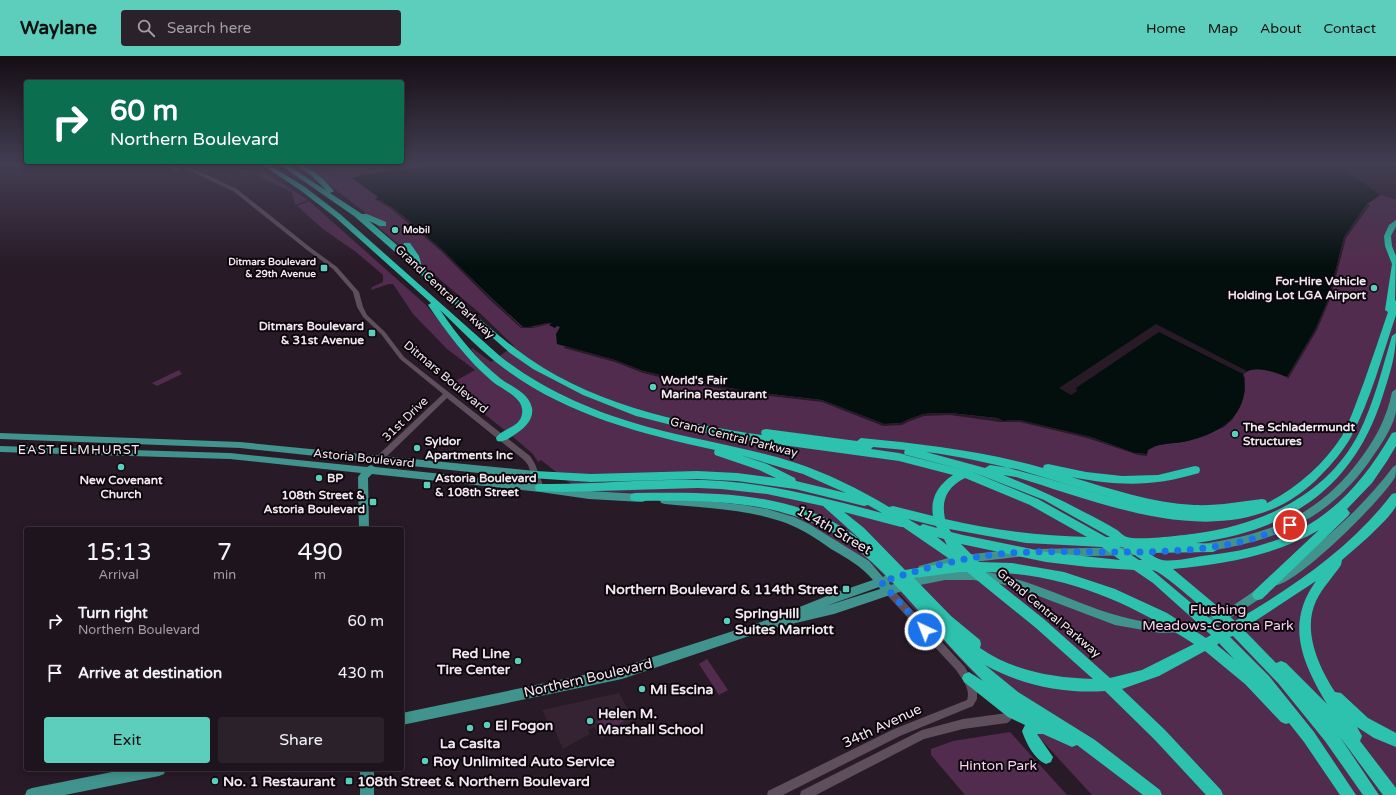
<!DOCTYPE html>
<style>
:root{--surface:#1e141d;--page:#2b212a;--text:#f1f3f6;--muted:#a19ea4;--line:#3c333b;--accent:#5ccebb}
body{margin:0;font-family:"Varela Round",sans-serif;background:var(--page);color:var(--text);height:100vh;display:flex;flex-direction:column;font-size:15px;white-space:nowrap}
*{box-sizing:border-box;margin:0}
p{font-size:13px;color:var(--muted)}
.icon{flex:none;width:22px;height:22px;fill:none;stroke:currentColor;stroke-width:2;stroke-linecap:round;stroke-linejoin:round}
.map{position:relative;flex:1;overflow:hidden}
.side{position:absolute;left:24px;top:471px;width:380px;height:244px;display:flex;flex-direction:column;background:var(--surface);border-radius:4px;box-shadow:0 2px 10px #0003,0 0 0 1px var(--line)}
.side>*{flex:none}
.hud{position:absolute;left:24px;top:24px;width:380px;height:84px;border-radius:4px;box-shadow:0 2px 10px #0003,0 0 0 1px var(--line);background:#0b6e4f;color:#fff;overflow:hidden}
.pin{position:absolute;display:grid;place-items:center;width:34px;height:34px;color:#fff;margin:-17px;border:2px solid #fff;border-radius:50%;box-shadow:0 1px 4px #0007}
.me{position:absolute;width:44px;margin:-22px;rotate:317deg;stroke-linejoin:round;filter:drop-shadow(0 0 3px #0008)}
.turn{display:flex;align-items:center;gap:14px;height:84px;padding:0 20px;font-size:18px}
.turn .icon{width:52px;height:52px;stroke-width:2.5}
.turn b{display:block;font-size:28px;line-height:34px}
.eta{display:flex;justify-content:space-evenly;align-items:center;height:68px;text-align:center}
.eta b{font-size:24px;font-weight:600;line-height:28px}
.cta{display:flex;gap:8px;margin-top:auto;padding:8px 20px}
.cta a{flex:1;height:46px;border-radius:4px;background:var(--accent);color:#111;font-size:16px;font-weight:600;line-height:46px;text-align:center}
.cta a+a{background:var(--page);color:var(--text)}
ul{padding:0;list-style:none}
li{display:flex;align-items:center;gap:12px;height:52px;padding:0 20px}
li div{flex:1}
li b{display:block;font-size:15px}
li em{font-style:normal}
header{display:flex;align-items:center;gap:24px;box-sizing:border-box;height:56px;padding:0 20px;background:var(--accent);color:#111}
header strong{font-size:19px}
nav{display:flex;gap:22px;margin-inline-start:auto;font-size:14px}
.search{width:280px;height:36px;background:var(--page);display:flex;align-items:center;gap:10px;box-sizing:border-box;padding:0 14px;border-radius:4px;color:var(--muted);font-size:15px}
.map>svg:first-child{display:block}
.built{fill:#352232}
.green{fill:#522c4e}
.water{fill:#020f0c}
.pier{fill:#281a27}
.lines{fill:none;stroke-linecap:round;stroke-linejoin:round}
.minor-tunnel{stroke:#463945;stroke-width:5;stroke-dasharray:5 2.5;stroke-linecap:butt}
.minor{fill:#5f4e5c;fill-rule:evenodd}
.major{fill:#40948d;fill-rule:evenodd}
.highway{fill:#2cc2ad;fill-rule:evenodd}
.route{stroke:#1a73e8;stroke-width:7;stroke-dasharray:0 12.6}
.poi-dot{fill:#5ccebb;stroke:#0d070c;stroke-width:1.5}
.labels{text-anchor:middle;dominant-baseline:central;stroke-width:4;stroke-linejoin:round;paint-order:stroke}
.far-poi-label{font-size:10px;font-weight:bold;fill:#f2e8f1;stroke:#0d070c;text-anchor:start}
.poi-label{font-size:12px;font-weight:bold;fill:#f2e8f1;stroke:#0d070c;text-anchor:start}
.street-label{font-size:12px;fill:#f2e8f1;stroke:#0d070c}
.neighbourhood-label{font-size:13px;letter-spacing:1px;fill:#f2e8f1;stroke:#0d070c}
.near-street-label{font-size:14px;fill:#f2e8f1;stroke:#0d070c}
.near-poi-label{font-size:14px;font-weight:bold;fill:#f2e8f1;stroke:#0d070c;text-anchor:start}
.near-park-label{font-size:14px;fill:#f6d3f1;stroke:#0d070c}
</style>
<header>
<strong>Waylane</strong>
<div class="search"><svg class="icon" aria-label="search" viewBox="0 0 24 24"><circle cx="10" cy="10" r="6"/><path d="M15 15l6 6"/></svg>Search here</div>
<nav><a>Home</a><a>Map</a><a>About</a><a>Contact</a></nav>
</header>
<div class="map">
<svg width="1396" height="739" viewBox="0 0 1396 739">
<rect width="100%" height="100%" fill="#281a27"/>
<path class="built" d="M287 108H431L352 122 321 130Z
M619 637 634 664 601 683 594 671 588 674 590 678 563 693 555 675H552L542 654Z"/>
<path class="green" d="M183 108H196L205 112C218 107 229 107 242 110L240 113 248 114 254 118 244 117 237 113 233 114 228 109 206 116Z
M303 108H332L352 113 407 108H665L929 344 1148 394 1158 389 1189 385 1224 371 1233 363 1245 336V322L1243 318C1255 308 1273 316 1287 321L1344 181 1367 148 1380 139 1396 143V739H1092L1013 653 983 628 876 512 870 507 795 462 787 459 756 451 669 438 580 435 541 404 538 406 533 398 513 381 452 332 453 331 450 328 475 314 447 293 413 258 393 228H389L371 234 372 231 383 226V219L356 196 323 173 297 150 309 145 426 249 446 273 483 308 471 293 472 292 491 306 514 290 482 259 379 172 363 155 328 128 317 117Z
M263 115 308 144 295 149 292 136 255 119Z
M179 314 182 318 157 330 152 327Z
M707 603 728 634 719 639 699 608Z
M626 659 627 663 600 680 597 665Z
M1010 676 1067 739H965L931 699V693L953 685Z"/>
<path class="water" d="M431 108H1344L1347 115 1380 139 1367 148 1344 181 1328 244 1315 274 1287 321C1274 316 1255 308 1243 318 1252 358 1220 379 1183 386 1171 388 1157 387 1148 394L1147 398 1134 397 1091 381 1020 364 1003 365 997 362 950 357H935L924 358 909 363 901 367 884 368 822 344 753 336 681 324 643 315 615 304 557 288 556 278 560 271 557 270 555 272 549 269 552 267C541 267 533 272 523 271 487 239 455 205 419 174 404 161 394 150 375 143L378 141 352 122 361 119 423 111Z"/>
<path class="pier" d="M376 144H381L392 151 442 193 493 244 522 271H534L545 267H552L533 272H521L491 245 440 194 390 152Z
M1367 148 1370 149 1346 182 1330 243 1317 274 1288 323 1287 321 1315 274 1328 244 1344 181Z
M1156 268 1247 315 1243 318 1159 276 1076 332 1077 335 1071 339 1059 332Z
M565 290 615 304 643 315 681 324 753 336 822 344 884 368 901 367 909 363 924 358 935 357H950L997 362 1003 365 1020 364 1091 381 1134 397 1147 398V400L1138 399 1087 382 1020 366H1000L950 359 924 360 910 365 902 369 883 370 822 346 753 338 680 326 643 317 615 306 564 292Z"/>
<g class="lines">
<path class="minor-tunnel" d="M367 110 383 108"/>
<path class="minor" d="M160 108H166L181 114 177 115Z
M172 108H178L194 113 237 133 311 192 337 211 359 236 363 251 367 259 385 276 404 301 530 400 535 408 544 432 543 434H537L528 409 524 404 447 342 381 406H375L374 404 375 402 443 338 400 303 381 278 363 261 357 251 353 236 333 213 307 194 233 135 190 115Z
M320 108 346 111 389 108 387 109C368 112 336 119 320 108Z
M889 531 892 532 965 611 977 633V643L973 650 900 680 783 739H767L768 735 894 673 967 644C971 632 961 622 956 614L886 538 885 535 886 532Z
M1007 657 1010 659 1012 662 1010 665 1007 667 963 673 924 683 816 739H800L801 735 922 674 963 663Z"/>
<path class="major" d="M1396 333C1396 340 1396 348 1396 355 1394 371 1378 393 1369 406 1328 463 1276 485 1208 495L1204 494 1203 491 1204 488 1208 487C1274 477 1321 457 1361 402 1376 382 1387 361 1392 336Z
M0 377 240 386 535 415 538 416 540 419 538 422 535 423 240 392 0 383Z
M0 390 230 397 367 411 371 409 375 411 540 428 589 435 642 438 645 439 647 442 645 445 642 446 589 443 540 436 372 418 368 422 369 473H359L358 421 361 417 230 403 0 396Z
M1396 409C1396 413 1396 418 1395 421 1385 441 1291 535 1273 529L1272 526 1273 523C1318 490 1359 456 1393 411Z
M665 440 744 449 767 453 794 461 809 468 869 505 883 521 886 519 890 521 891 524 889 527 891 529C927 517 959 509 997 518 1067 533 1135 586 1210 561 1228 555 1243 542 1259 532L1263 530 1267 532 1269 535 1267 538 1235 559 1212 570 1188 576 1160 577 1115 569 1020 533 997 527 973 524H945L920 529 834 558 770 573 622 623 402 669V657L622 611 770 563 786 559 787 556 832 538 873 524C860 509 848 503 831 493 817 483 802 473 786 467 748 453 705 452 665 448L661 447 660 444 661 441ZM879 531 880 533 826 550Z
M1141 491 1145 492 1146 495 1145 498 1141 499 1038 501 1034 500 1033 497 1034 494 1038 493Z
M1017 493 1021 494 1022 497 1021 500 1017 501 956 508 923 517 919 516 918 513 919 510 956 500Z
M127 713H166L164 718 159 720 65 739H25L27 734 32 732Z
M360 713H374V739H360Z"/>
<path class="highway" d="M261 108H268L305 131 340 158 501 301C543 334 596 357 648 371 696 384 745 391 793 406 827 417 859 433 889 451L893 450 933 460C930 442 938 429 953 419L899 405 745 384 695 375 636 360 583 339 533 313 510 297 354 160 279 108H286L327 135 312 120 295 108C309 108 325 124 334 135L330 137 362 158H367L386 166V170H380L369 165 412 202 403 189 404 187H410L419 200 422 211C453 238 483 268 516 293 586 347 677 367 762 379L761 377 762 374 766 373 857 385 861 382C923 388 983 395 1043 412L1044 409 1048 408 1086 416 1122 420 1158 419 1195 410 1199 411 1200 414 1199 417C1152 431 1119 430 1071 421 1111 433 1152 447 1194 449 1217 450 1239 446 1262 443L1266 444 1267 447C1297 432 1324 408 1342 380 1351 363 1357 344 1364 326 1372 303 1380 280 1388 256L1385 254 1392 208 1385 190 1384 180 1389 169 1396 164V170L1391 180 1392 190 1396 200 1395 245 1396 244V259C1382 300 1371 343 1351 381 1343 395 1332 408 1321 419 1239 506 1111 450 1016 421L1003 419C1030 430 1056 441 1082 455 1094 461 1106 467 1117 474 1120 476 1123 480 1127 481 1136 485 1186 479 1199 477 1264 468 1328 438 1359 377 1374 347 1382 313 1392 280L1396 277C1396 300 1390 317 1383 339 1354 432 1290 474 1196 487L1217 488 1219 491 1217 494 1213 496 1149 497C1152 499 1156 502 1159 503 1168 507 1191 502 1202 500 1294 491 1346 457 1392 377L1396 376V390L1387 405 1372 427 1347 453 1350 457 1348 460 1262 543 1258 544 1254 543 1252 539 1254 535 1319 474C1274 500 1224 508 1173 513L1235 565C1293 531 1351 492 1392 438L1396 437C1396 440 1396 446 1396 450 1390 463 1354 494 1342 504L1341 509C1333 521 1322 532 1316 545 1302 575 1319 611 1335 636L1341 637 1368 662 1396 677V691L1374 682 1357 671 1362 680 1360 685 1396 732V739H1383L1340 681 1379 739H1363L1325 685 1278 627 1233 580 1230 581 1269 620 1314 676 1356 739H1340L1304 686 1289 667 1286 668 1281 666 1245 628 1205 595 1159 620 1122 633 1165 674 1221 734 1223 739H1206L1155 684 1105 635C1064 638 1021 629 985 609L1018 636 1095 684 1160 734 1162 739H1143L1077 689 1072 691 1043 678H1037L1053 701 1051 706 1046 708C1034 703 1026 687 1022 675L1025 669 1008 661 964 626 962 622 964 618 969 616 983 625C952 595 926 562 897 531 875 508 851 485 822 471 763 443 699 444 635 445L631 444 630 441 631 438 635 437C712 436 797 434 861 484L823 450 767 438 721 433 698 432 563 436 536 435 535 432 536 429 540 428C600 429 661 421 722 425 776 429 829 443 882 457L868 449 864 450 795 433 737 425 697 423 591 426 531 422 530 419 531 416 535 415 591 418 697 415 737 417 776 422 759 414 715 399 714 396 715 394C642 378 567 359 505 313 482 296 461 274 440 254 457 279 477 304 501 323 512 331 529 337 532 352 534 363 525 372 517 377 511 381 504 387 497 385L496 382C502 372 520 372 522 358 525 342 503 334 493 326 467 304 447 277 428 249L431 247 335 161 300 134ZM873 391 905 394 904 396 905 399 964 414 899 397 871 393ZM926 396C997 405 1062 427 1130 447L1016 413 990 409 985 412ZM740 399 803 418 846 437 796 425 795 422 767 408ZM970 415 1044 444 1110 481H1106L1038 443ZM965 422 1030 449 1087 481C1039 480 992 474 945 463 941 444 947 431 965 422ZM844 456 901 471H903L954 506 905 514 864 472ZM908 463 936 470 937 472 923 468 920 470ZM949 473 1026 487 1102 491 1120 504 1046 496 963 479 951 476ZM937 481 944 483 947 489ZM961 488 1046 506 1088 511 1134 514 1153 527 1211 579 1206 582 1167 557 1115 533 1064 516 1012 507 979 506ZM1119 491H1123L1142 504H1139ZM1152 514C1162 514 1213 562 1224 571L1222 573ZM960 516H967L1036 572 1093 623C1053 622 1013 615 980 592L981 588 980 584 951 560 914 522ZM985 516C1066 518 1127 545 1194 588L1142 614 1110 622 1045 564ZM1316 525C1285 568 1302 606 1327 648L1286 607 1281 605 1276 607 1243 573ZM1219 587 1234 603 1217 589Z"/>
</g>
<linearGradient id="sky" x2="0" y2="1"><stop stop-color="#160e15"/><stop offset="0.51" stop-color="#423e52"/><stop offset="1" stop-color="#423e52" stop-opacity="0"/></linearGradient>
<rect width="1396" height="211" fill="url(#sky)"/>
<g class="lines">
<path class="route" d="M925 574 881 526C924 512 966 500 1011 497 1103 491 1203 509 1290 469"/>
</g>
<g class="poi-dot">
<circle cx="395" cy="174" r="4"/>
<rect x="320" y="208" width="8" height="8" rx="2"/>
<circle cx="1374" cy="232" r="4"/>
<rect x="368" y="273" width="8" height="8" rx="2"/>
<circle cx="653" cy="331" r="4"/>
<circle cx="1235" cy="378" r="4"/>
<circle cx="417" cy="392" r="4"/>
<circle cx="121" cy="411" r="4"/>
<circle cx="319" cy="422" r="4"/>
<rect x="423" y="425" width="8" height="8" rx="2"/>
<rect x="369" y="442" width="8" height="8" rx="2"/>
<rect x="842" y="529" width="8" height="8" rx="2"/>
<circle cx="727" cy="565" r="4"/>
<circle cx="518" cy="605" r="4"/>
<circle cx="642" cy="633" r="4"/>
<circle cx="590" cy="665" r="4"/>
<circle cx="487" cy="669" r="4"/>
<circle cx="470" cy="672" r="4"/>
<circle cx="425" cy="705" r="4"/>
<circle cx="215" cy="725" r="4"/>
<rect x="345" y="721" width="8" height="8" rx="2"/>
</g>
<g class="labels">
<g class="far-poi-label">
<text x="403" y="174">Mobil</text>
<text x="316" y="206" text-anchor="end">Ditmars Boulevard<tspan x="316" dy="12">&amp; 29th Avenue</tspan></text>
</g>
<g class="poi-label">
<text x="1366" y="225" text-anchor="end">For-Hire Vehicle<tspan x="1366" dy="14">Holding Lot LGA Airport</tspan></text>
<text x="364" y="270" text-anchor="end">Ditmars Boulevard<tspan x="364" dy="14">&amp; 31st Avenue</tspan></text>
<text x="661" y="324">World's Fair<tspan x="661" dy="14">Marina Restaurant</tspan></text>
<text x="1243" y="371">The Schladermundt<tspan x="1243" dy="14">Structures</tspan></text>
<text x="425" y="385">Syldor<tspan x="425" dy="14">Apartments Inc</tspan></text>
<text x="327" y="422">BP</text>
<text x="435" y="422">Astoria Boulevard<tspan x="435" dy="14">&amp; 108th Street</tspan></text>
<text x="121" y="424" text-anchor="middle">New Covenant<tspan x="121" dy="14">Church</tspan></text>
<text x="365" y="439" text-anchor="end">108th Street &amp;<tspan x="365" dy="14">Astoria Boulevard</tspan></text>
</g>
<g class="street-label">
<text transform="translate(445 236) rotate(43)">Grand Central Parkway</text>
<text transform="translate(446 321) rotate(40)">Ditmars Boulevard</text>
<text transform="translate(405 363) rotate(-44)">31st Drive</text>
<text transform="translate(734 381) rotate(14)">Grand Central Parkway</text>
<text transform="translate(364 402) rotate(6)">Astoria Boulevard</text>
<text transform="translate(1049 557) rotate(40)">Grand Central Parkway</text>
</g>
<g class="neighbourhood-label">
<text x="79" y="394">EAST ELMHURST</text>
</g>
<g class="near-street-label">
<text transform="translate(834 474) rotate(30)">114th Street</text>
<text transform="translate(588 622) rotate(-13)">Northern Boulevard</text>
<text transform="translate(882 670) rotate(-25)">34th Avenue</text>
</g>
<g class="near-poi-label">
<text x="838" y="533" text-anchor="end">Northern Boulevard &amp; 114th Street</text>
<text x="735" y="557">SpringHill<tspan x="735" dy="16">Suites Marriott</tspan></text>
<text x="510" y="597" text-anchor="end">Red Line<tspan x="510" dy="16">Tire Center</tspan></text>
<text x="650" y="633">Mi Escina</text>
<text x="598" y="657">Helen M.<tspan x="598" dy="16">Marshall School</tspan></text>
<text x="495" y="669">El Fogon</text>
<text x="470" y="687" text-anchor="middle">La Casita</text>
<text x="433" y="705">Roy Unlimited Auto Service</text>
<text x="223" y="725">No. 1 Restaurant</text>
<text x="357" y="725">108th Street &amp; Northern Boulevard</text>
</g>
<g class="near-park-label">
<text x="1218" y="553">Flushing<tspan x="1218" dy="16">Meadows-Corona Park</tspan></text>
<text x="998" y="709">Hinton Park</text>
</g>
</g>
</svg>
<div class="pin" style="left:1290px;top:469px;background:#d93025"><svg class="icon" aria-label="arrive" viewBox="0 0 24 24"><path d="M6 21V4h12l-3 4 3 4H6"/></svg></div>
<svg class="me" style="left:925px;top:574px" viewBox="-20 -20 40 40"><circle r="17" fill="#1a73e8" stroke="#fff" stroke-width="3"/><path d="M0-11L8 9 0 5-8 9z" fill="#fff"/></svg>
<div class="hud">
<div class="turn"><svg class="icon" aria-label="right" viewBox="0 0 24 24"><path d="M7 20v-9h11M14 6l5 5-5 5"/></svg><div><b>60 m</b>Northern Boulevard</div></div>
</div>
<section class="side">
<div class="eta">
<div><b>15:13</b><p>Arrival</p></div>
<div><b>7</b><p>min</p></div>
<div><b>490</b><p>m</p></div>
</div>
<ul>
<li><svg class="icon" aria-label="right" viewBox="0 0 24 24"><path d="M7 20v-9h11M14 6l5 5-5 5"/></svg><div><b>Turn right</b><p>Northern Boulevard</p></div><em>60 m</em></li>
<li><svg class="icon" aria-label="arrive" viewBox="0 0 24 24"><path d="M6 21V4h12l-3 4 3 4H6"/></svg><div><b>Arrive at destination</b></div><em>430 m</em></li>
</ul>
<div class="cta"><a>Exit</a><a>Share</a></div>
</section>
</div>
